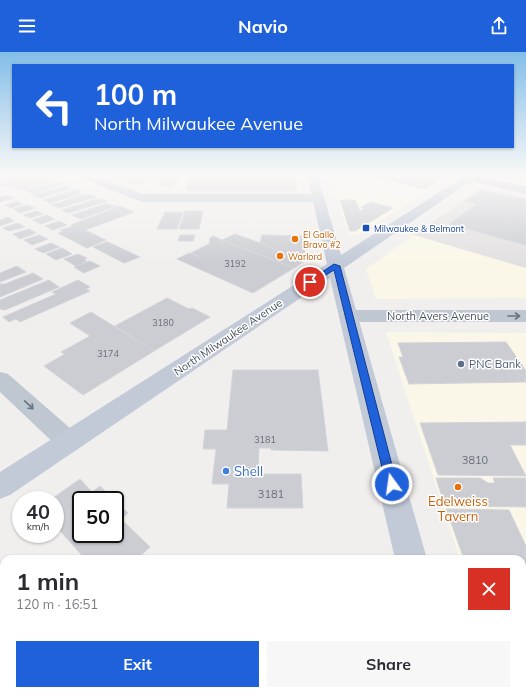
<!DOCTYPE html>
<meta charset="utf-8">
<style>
:root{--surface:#fff;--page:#f7f7f7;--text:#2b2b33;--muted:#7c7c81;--accent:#1f60db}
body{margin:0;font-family:Mulish,sans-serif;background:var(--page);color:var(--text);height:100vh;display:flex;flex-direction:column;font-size:15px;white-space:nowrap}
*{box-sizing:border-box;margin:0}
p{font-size:13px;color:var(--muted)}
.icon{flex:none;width:22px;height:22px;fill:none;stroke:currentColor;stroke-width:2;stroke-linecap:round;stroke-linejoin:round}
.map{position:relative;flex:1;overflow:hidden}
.details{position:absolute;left:0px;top:503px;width:526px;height:140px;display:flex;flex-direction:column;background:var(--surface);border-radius:12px 12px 0 0;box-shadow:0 1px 3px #0004}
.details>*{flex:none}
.hud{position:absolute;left:12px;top:12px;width:502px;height:84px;border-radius:0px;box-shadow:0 1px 3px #0004;background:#1f60db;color:#fff;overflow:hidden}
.speed{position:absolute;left:12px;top:439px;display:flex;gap:8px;font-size:20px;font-weight:700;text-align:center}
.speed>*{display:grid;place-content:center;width:52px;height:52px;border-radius:50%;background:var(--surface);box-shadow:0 1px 3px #0004;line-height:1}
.speed small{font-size:10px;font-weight:400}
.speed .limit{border:2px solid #111;border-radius:6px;background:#fff;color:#111}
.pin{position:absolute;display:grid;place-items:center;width:34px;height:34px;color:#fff;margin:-17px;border:2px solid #fff;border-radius:50%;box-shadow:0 1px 4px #0007}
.me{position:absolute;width:44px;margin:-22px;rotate:346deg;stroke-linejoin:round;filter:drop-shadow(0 0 3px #0008)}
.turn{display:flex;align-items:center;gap:14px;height:84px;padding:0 16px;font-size:18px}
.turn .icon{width:52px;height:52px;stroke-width:2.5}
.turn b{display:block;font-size:28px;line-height:34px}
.round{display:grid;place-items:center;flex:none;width:42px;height:42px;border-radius:0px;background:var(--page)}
.head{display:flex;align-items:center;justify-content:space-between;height:68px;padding:0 16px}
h1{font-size:24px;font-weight:700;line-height:30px}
.cta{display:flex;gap:8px;margin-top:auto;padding:8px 16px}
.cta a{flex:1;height:46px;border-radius:0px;background:var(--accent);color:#fff;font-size:16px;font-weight:700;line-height:46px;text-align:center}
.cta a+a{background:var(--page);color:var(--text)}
header{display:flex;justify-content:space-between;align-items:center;height:52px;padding:0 16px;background:var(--accent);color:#fff;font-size:18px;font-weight:700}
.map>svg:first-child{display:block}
.commercial{fill:#fbf7e8}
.education{fill:#e2e0e0}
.building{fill:#cbcdd3;stroke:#d3d4da}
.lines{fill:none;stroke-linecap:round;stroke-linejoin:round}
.minor{fill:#bfc7d0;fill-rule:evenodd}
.secondary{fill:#c2cad7;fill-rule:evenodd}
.oneway{stroke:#6b747e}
.route{fill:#1f60db;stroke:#143e8e}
.transit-dot{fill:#1a4fb4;stroke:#fff;stroke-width:1.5}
.food-dot{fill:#e8710a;stroke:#fff;stroke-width:1.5}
.service-dot{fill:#5c6f8a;stroke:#fff;stroke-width:1.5}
.shop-dot{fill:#3f7fe0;stroke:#fff;stroke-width:1.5}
.labels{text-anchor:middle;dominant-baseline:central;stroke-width:3;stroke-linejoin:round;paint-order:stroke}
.far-transit-label{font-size:9px;fill:#164399;stroke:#fff;text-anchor:start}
.far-food-label{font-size:9px;fill:#c56008;stroke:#fff;text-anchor:start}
.number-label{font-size:9px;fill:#686f79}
.street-label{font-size:11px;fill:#47505b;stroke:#fff}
.service-label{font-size:11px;fill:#4e5e75;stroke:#fff;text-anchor:start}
.near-number-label{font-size:11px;fill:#686f79}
.near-shop-label{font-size:13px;fill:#366cbe;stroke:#fff;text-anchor:start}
.near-food-label{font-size:13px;fill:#c56008;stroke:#fff}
</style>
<header><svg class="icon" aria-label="menu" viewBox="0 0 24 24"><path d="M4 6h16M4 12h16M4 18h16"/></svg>Navio<svg class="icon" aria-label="share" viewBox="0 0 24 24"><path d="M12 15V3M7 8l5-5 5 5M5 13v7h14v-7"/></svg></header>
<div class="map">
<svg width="526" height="643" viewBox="0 0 526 643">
<rect width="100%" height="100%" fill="#f1efee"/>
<path class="commercial" d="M327 122H456L357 183 349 182Z
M491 122H526V137L483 128Z
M414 183 526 216V246L376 247 366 217Z
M386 280 526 281V643H505L503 639H522V507H460Z"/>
<path class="education" d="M481 136 526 146V216L414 183Z"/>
<path class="building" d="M15 122H34V123L4 130H0V126Z
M108 122H134L140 124 144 123 157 127 138 133Z
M165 122H179L173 135 158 134Z
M192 122H294L297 138H186Z
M369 122H449L424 137 367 123Z
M35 123 43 126 11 135 1 133 5 132 4 131Z
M47 127 51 129 19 138 13 135Z
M53 130H60L66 132 32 142 25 138Z
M67 134 71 135 68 136 70 137 40 146 33 143Z
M76 137 81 139 77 141 80 142 50 151 43 148Z
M480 138 526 148V193L449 172 477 152 465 149Z
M8 143 14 146 0 150V145Z
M83 143H91L96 145 59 156 51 153Z
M97 147 107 149 69 161 62 158Z
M340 148H355L360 159 364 157 361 155 371 150 393 156 355 179H350Z
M17 149 23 152 11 156 5 153Z
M105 152 117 154 81 167 72 163Z
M27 153 35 156 20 161 14 157Z
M120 154 134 160 85 178 106 188 87 196 58 181 63 180 60 178 74 174 71 173Z
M36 159 43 162 30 166 23 163Z
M185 159H203L199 177H179Z
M165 160H183L177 177H157Z
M47 163 55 167 41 172 33 168Z
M8 165 14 169 0 174V168Z
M59 169 67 173 53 178 45 174Z
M18 171 25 175 9 179 3 176Z
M29 177 36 181 20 187 13 182Z
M235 182 260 191 305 209 294 216 222 188Z
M39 183 48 187 32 193 24 188Z
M180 183H195L193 189H178Z
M262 183 302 184 306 209 260 191Z
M213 184 222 188 294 216 253 241 177 207 189 201 200 205 191 201 209 192 210 186Z
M106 190H108L140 205 124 211 93 195Z
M51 191 60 195 43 201 35 197Z
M62 196 72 202 56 208 46 202Z
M78 202 87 206 84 208 87 209 76 214 64 207Z
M90 209 100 214 84 221 74 215Z
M17 214 26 220 0 230V221Z
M33 221 43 227 0 245V232H5Z
M49 228 59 235 5 258 0 257V248Z
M78 228 90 235 86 237 90 239 20 270 16 267 9 270 3 265 56 242 52 240Z
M167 246 189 257 192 256 210 265 154 299 115 274Z
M91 260 154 299 83 343 44 314 65 302 61 300 90 284 70 271Z
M506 290 526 319V330L409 332 399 305H403L398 291Z
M233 318H318L328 399 271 398V396H259L258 422H301L303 456H227L229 432H212L216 397H203L205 378H227Z
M526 370V393H510L526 424 438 423 420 371Z
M436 426H480L488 431H495L493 426H526V455L445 454Z
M80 427 92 440 100 434 114 448H81V482H115V449L128 461 121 467 150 495 137 507H85L55 473V448H50Z
M446 457 509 458 526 494V579H522V507H464Z
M210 639H371V643H210Z"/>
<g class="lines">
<path class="minor" d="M75 122H90L143 142H318L322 143 324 146 322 149 318 150H142L76 124Z
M469 123 526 134V142L465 128 463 126 465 124Z
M349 258H526V270H349L342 268 340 264 342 260Z
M0 320 8 322 78 383 82 390 78 397 69 400 60 397 0 340Z"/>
<path class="secondary" d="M307 122H317L341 203 468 122H481L344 216 427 507H395L330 226 10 443 0 447V420L327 212Z
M425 639H465L466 643H426Z"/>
</g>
<defs><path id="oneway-shaft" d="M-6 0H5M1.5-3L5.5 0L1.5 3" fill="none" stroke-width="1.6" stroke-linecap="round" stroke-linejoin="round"/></defs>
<g class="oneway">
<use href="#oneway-shaft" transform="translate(514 264)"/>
<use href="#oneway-shaft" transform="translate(29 353) rotate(43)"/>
</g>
<linearGradient id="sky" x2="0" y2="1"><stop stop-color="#83bee8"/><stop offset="0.58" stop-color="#f9f8f7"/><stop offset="1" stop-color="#f9f8f7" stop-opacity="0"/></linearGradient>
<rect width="526" height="212" fill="url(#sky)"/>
<path class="route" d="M334 212 340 214 397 432 396 435 392 437 387 435 386 432 334 218 313 231 307 230Z"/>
<rect class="transit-dot" x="362" y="172" width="8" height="8" rx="2"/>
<g class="food-dot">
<circle cx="295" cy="187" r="4"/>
<circle cx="280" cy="204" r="4"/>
<circle cx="458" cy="435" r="4"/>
</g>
<circle class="service-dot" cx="461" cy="312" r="4"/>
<circle class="shop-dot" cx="226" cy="419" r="4"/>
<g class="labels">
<g class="far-transit-label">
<text x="374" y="176">Milwaukee &amp; Belmont</text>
</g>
<g class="far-food-label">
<text x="303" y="182">El Gallo<tspan x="303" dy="10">Bravo #2</tspan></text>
<text x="288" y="204">Warlord</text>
</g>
<g class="number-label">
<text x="235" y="211">3192</text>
<text x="163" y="270">3180</text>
<text x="108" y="301">3174</text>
<text x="265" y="387">3181</text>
</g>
<g class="street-label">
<text x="438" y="264">North Avers Avenue</text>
<text transform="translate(228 285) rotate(-34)">North Milwaukee Avenue</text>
</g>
<g class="service-label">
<text x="469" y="312">PNC Bank</text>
</g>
<g class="near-number-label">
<text x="475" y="408">3810</text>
<text x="271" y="442">3181</text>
</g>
<g class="near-shop-label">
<text x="234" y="419">Shell</text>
</g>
<g class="near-food-label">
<text x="458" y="449">Edelweiss<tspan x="458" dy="15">Tavern</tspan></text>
</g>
</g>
</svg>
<div class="speed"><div>40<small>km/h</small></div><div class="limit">50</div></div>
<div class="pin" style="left:310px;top:230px;background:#d93025"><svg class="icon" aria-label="arrive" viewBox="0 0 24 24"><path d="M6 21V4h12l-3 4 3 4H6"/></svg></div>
<svg class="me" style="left:392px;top:432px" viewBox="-20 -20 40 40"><circle r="17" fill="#1f60db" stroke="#fff" stroke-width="3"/><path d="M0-11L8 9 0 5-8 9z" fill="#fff"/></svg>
<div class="hud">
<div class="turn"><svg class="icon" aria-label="left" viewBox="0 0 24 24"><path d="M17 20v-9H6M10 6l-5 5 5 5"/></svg><div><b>100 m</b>North Milwaukee Avenue</div></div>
</div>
<section class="details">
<div class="head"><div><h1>1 min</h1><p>120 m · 16:51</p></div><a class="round" style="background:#d93025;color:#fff"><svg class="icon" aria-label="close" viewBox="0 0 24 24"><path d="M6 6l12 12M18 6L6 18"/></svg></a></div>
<div class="cta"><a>Exit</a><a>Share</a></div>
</section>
</div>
